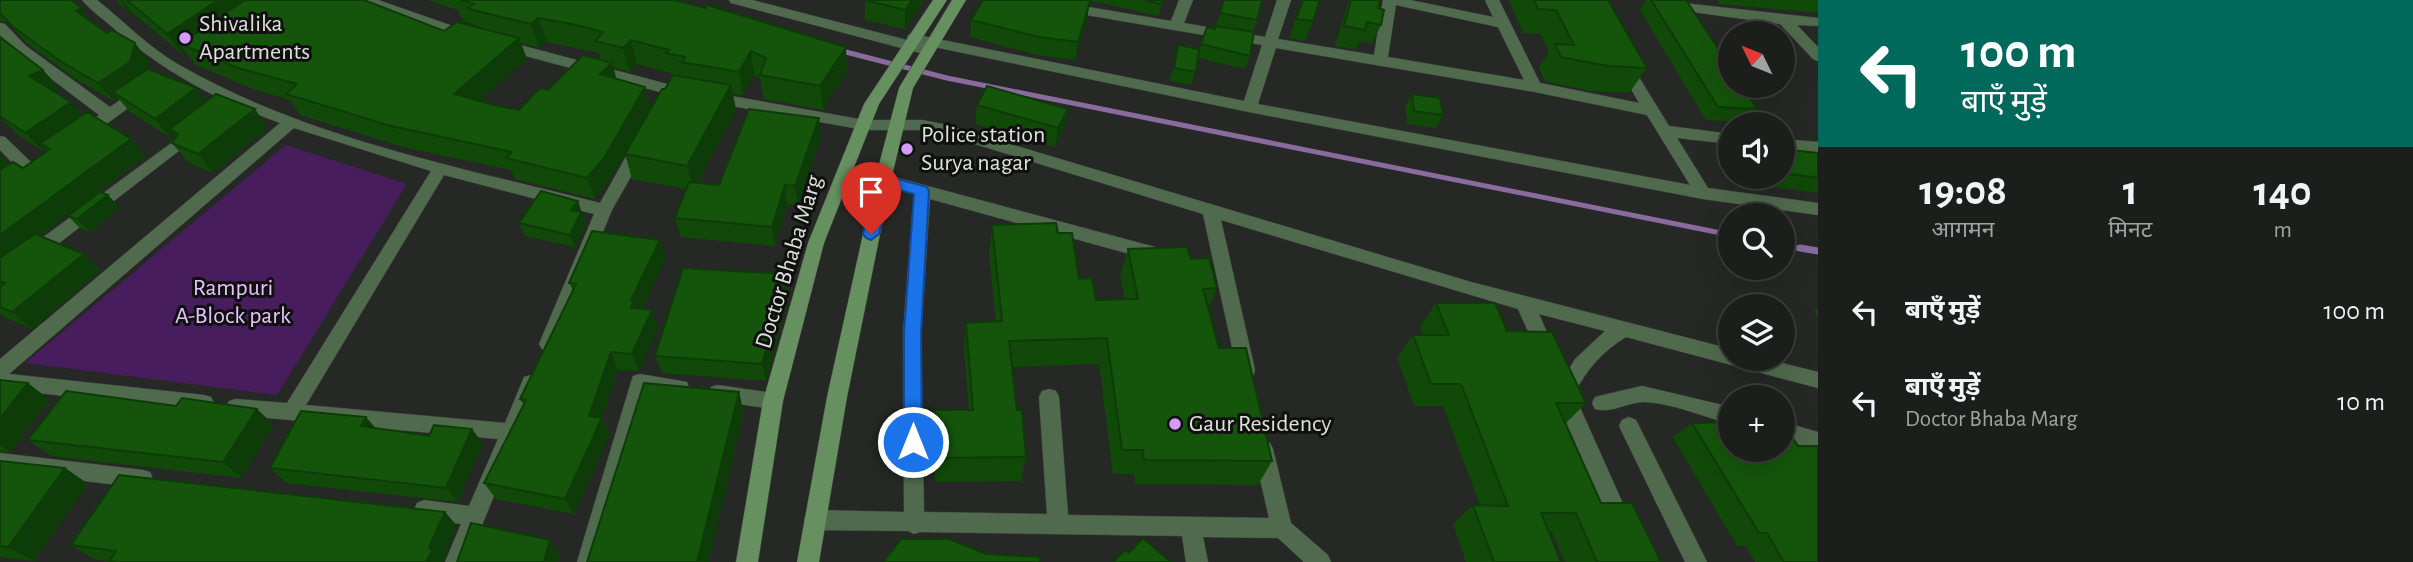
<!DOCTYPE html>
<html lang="hi">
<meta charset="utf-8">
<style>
:root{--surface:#1c1e1b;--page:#292b28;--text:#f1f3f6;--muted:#a0a2a3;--line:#3a3c3a}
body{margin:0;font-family:"Alegreya Sans","Noto Sans Devanagari",sans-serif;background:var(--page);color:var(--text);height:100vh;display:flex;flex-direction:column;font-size:26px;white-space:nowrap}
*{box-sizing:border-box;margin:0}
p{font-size:23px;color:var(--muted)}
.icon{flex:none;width:38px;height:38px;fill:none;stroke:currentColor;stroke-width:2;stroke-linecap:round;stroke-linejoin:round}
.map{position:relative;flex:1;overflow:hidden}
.details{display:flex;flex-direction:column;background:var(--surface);width:595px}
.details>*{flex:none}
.top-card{background:#00695c;color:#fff;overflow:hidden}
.needle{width:46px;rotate:313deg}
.tools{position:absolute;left:1718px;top:21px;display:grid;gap:14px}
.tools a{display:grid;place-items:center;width:77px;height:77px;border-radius:50%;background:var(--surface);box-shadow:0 7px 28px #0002,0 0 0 2px var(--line);font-size:35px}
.pin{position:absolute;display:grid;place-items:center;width:60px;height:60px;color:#fff;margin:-72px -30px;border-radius:50% 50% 50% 0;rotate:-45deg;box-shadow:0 0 7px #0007}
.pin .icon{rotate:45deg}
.me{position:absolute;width:77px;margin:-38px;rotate:0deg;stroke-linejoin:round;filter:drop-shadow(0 0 5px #0008)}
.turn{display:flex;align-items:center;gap:24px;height:147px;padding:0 28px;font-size:32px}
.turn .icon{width:91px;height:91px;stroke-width:2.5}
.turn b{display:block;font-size:49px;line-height:60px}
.eta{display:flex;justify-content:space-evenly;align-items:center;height:119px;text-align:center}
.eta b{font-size:42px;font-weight:600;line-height:49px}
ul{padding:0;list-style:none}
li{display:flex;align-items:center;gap:21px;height:91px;padding:0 28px}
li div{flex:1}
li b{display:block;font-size:26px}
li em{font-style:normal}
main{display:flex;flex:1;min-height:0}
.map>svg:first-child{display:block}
.green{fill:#471d5e}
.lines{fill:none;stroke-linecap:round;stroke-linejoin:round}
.stream-far1{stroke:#8a6b9d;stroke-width:5}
.stream{stroke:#8a6b9d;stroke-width:7}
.street-casing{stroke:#434542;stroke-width:1}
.secondary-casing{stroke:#434542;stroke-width:1}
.street{fill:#506a4d;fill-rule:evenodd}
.secondary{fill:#669060;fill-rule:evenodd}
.wall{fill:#114909;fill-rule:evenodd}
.shaded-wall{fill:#0e3c08}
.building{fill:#14550b;stroke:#0e3c08;stroke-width:2}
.route{fill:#1a73e8;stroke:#114b97;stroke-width:2}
.poi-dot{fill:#d59bfa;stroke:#0f100f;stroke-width:2.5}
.labels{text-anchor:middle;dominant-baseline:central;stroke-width:6;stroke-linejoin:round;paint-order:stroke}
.poi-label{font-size:24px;fill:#dee0dd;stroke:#0f100f;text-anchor:start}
.street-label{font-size:24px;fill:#dee0dd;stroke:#0f100f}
.park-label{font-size:24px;fill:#e5c1fe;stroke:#0f100f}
</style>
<main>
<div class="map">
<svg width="1818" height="562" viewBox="0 0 1818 562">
<rect width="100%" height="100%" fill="#252824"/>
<path class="green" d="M286 145 407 184 277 395 25 363Z"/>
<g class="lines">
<path class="stream-far1" d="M838 50 947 78 1731 235
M1783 246 1812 250"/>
<path class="stream" d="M1800 248 1818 251"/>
<g class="street-casing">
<path id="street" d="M82 0H97C125 22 150 49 181 66 309 139 459 167 600 203L633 144H645L647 148 612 210 554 349 548 352 542 349 539 344 594 214 444 175 306 405 505 423 524 377 531 375 538 377 540 383 467 562H445L461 524 417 517 414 510 417 503 424 500 469 506 498 439 236 415 229 413 226 407 229 401 236 399 287 403 431 171 294 128 9 374 204 395 211 397 214 403 211 409 204 411 0 389V359L280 123C214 99 164 72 111 26 101 17 90 10 82 0Z
M358 0H378L473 33 475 36 473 39H463Z
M729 0H752L907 40 908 35 913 34 1244 101 1262 45 1022 4 1015 0H1047L1171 21 1179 0H1193L1184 23 1265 37 1277 0H1291L1278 39 1374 55 1383 0H1410L1493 17 1485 0H1499L1540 83 1639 103 1617 64 1619 61H1629L1669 126 1731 134V144L1677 138 1708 188 1818 203V215L1703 199 1249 112 929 46V52L924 54 731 3ZM1396 5 1498 27 1524 80 1388 57ZM1276 48 1535 92 1647 115 1690 185 1258 104Z
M1683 3 1818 18V26L1797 25 1818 47V61L1813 59 1780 24 1678 10 1676 7Z
M0 23 5 24 26 46 110 107 139 87H149L151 91 89 137H79L76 133 99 115 16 52 0 35Z
M501 40 671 85 864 120H922L943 124 1471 282 1731 349V359H1766L1818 372V388L1626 337C1603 351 1586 370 1574 394L1649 562H1627L1554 394 1575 359 1605 331 1539 314 1555 351 1553 356 1546 359 1539 356 1518 309 1221 220 1255 370 1253 376 1246 378 1239 376 1237 370 1203 214 942 134 922 130H864L671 95 496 48V42Z
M1731 82V86H1740L1765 124H1749L1726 86Z
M192 128 200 133 197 137 6 284 0 286V269Z
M0 136 5 137 35 166 37 170 35 174H23L0 150Z
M1783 139 1818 142V154L1783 150Z
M883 174 1155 247 1161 249 1164 254 1161 259 1155 261 930 199 921 333 924 512 1047 514 1039 397 1042 391 1049 389 1056 391 1059 397 1068 515 1269 518 1253 449 1256 443 1263 440 1270 443 1273 449 1291 523 1328 555 1331 562H1304L1278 538 1203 537 1208 562H1186L1182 536 920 532 914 534 908 531 814 530 807 527 804 520 807 513 814 510 904 512 903 333 914 194 877 184 875 180 877 176Z
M640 374 687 382 689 388 687 394 680 396 647 391 599 562H577L631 382 633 376Z
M718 385 773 393 780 395 783 401 780 407 773 409 718 401 711 399 708 393 711 387Z
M1642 386 1731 407V424C1704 417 1672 403 1644 402 1628 402 1611 414 1595 409L1592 403 1595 397Z
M1629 417 1636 420 1707 562H1685L1619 426 1622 420Z
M1783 422 1818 432V450L1783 440Z
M0 453 143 470 150 472 153 479 150 486 143 488 0 471Z"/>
</g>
<g class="secondary-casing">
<path id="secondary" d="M933 0H947L879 104 824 243 783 401 758 562H736L763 401 808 243 864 104Z
M952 0H966L913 88 891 180 847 397 819 562H797L827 397 875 180 899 88Z"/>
</g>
<use href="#street" class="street"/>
<use href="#secondary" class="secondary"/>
</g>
<path class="wall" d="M0 0 95 25 107 33 135 43 149 62 147 69 196 88 206 102 268 128 213 173 188 162 172 143 177 137 175 134 170 138 129 111 118 98 114 101 76 79 28 44 7 22 0 21Z
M116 0H364L444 31 476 27V25L463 21 458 10 428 0H675L847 71 823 110 764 99 760 78 754 75 743 95 733 94 736 110 697 183 719 185 821 137 798 205 787 204 775 246 681 237 675 218 686 189 632 179 625 154 672 77 671 73 637 64 630 72 613 67 616 79 651 108 611 178 595 199 515 179 511 170 403 147 300 115 290 100 253 89 196 65 186 52 183 55 133 13 130 14ZM547 42 599 53 601 60 519 110 479 101 527 59 521 43 539 48Z
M865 0H924L905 29 865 20Z
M1088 0H1164L1158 16Z
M1224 0 1257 20 1253 32 1250 56 1245 69 1198 58 1192 85 1170 81 1178 45 1199 51 1207 27 1215 29Z
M1302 0 1313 21 1305 41 1289 38Z
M1349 0H1380L1378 8 1381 25 1372 44 1360 41 1356 49 1335 46Z
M1509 0H1608L1647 68 1629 93 1590 91 1545 81 1539 68 1549 52 1541 34 1523 33Z
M1646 0H1686L1757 109 1745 122 1706 120 1640 10Z
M1717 0H1818V13L1720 4Z
M1090 1 1087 18 1075 60 1037 55 970 37 971 20Z
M43 70 59 88 53 91 71 102 83 115 146 156 40 236 101 270 32 329 4 317 0 313V156L9 165 23 168 48 151 46 148 43 151 17 134 0 117Z
M1412 94 1443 115 1435 128 1407 124 1405 107Z
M977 105 1068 109 1064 129 1055 147 975 124Z
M1783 149 1818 153V193L1739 182 1737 177H1783Z
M1731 153V164L1727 157Z
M120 208 90 232 81 229 68 216Z
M583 214 582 215 586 225 575 247 525 236 519 223Z
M992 225 1058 233 1079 279 1096 300 1125 299 1120 276 1128 249 1191 259 1217 288 1208 309 1219 348 1272 461 1258 485 1135 484 1134 474H1113L1099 364 1012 367 1017 410 1026 457 1021 481 935 482 934 435 935 410H969L964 349 966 323 996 322 989 253Z
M666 259 642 309 658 328 639 371 618 370 602 418 610 435 574 514 496 499 484 483 524 405 520 399 573 290 569 283Z
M787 274 790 293 766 381 662 373 655 356Z
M1436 303 1507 331 1586 403 1565 424 1601 503 1661 562H1565L1552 532H1549L1561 562H1466L1453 524 1473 505H1480L1443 406H1414L1397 357 1413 335H1424L1420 326Z
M1818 308V318L1814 311Z
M0 380 50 400 10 452 0 451Z
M176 406 274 425 242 478 51 456 28 440Z
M1692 423 1798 446 1818 562H1755L1746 546H1737L1673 437Z
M375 428 429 436 472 429 483 444 458 502 286 483 270 468Z
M0 461 65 468 88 484 34 561 0 557Z
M445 512 457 526 443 561V562H111L94 559 71 545Z"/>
<path class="shaded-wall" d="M120 0H123L133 13 130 14Z
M218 0H262L180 44 186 52 183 55 167 34Z
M912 0H924L905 29V10Z
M1090 1 1087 18 1075 60 1078 42Z
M82 8 96 27 76 11Z
M538 18 547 42 539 48 531 24Z
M519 38 527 59 464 115 454 94Z
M631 40 637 64 630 72 623 48Z
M135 43 149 62 144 81 113 92 118 98 114 101 98 83Z
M846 47 847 71 823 110 820 86Z
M751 51 754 75 743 95 739 72Z
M612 63 618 84 600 74Z
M43 70 59 88 46 95 29 76Z
M731 85 736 110 693 190 687 166Z
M645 87 651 108 611 178 595 199 587 178Z
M196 88 211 108 170 129 175 134 170 138 155 119Z
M71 102 87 120 41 143 46 148 43 151 25 133Z
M255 109 268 128 213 173 198 154Z
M1068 109 1064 129 1055 147 1058 128Z
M819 118 821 137 798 205 795 186Z
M131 139 146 156 0 266V235Z
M0 156 14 170 0 181Z
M785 185 787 204 775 246 772 227Z
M108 195 120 208 90 232 77 219Z
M578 201 586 225 575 247 570 235 571 210Z
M660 240 666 259 639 314 631 308V300Z
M84 254 101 270 32 329 12 312Z
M787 274 790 293 766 381 762 364Z
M652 310 658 328 639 371 632 354Z
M611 352 618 370 602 419 610 435 574 514 565 499 589 416Z
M28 383 50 400 10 452 0 445V418Z
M739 392 744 413 709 562H697Z
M257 409 274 425 242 478 223 462Z
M366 417 379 432 361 426Z
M472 429 483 444 458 502 446 488Z
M65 468 88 484 34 561 8 547Z
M445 512 457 526 443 561V562H426L429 547Z
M550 540 560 555 558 562H544Z"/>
<path class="building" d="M0 0H71L82 8 76 11 107 33 112 30 135 43 130 62 98 83 60 61 12 26 0 13Z
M127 0H218L167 34Z
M245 0H364L444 31 457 22 519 38 454 94 498 106 519 110 540 88 548 90 583 55 612 63 600 74 645 87 604 158 587 178 506 158 512 152 391 126 286 94 297 84 238 68 180 44Z
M461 0H675L705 8 707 5 846 47 820 86 760 75 766 58 751 51 739 72 682 62 685 57 666 53 669 50 631 40 623 48 595 41 603 32 572 24 538 18 531 24 473 10 468 8 474 4Z
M865 0H912L905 10Z
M983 0H1087L1090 1 1078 42 1039 37 971 20Z
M1145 0H1163L1161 4Z
M1224 0H1262L1257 20 1220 13Z
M1303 0H1320L1313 21 1296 19Z
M1351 0H1380L1378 8 1384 10 1381 25 1367 22 1365 30 1344 26Z
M1534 0H1608L1647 68 1608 66 1561 57 1555 44 1574 45 1556 10 1538 9Z
M1651 0H1686L1731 68V86H1742L1757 109 1718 107Z
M1216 26 1254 32 1250 56 1201 44 1207 27 1215 29Z
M0 37 43 70 29 76 71 102 25 133 0 116Z
M1178 45 1199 49 1196 72 1174 68Z
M148 69 196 88 155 119 113 92Z
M673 75 731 85 687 166 625 154 662 89H665Z
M987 86 1068 109 1058 128 977 105Z
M216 94 255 109 198 154 172 143 178 134 170 129Z
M1412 94 1440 98 1443 115 1414 111Z
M749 109 819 118 795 186 785 185 772 227 675 218 689 182 719 185Z
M87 112 131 139 0 235V170L13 162 23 168 50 149 41 143Z
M1783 149 1818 153V178L1783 173Z
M541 191 578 201 571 210 581 212 570 235 519 223Z
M100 192 108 195 77 219 68 216Z
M1056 223 1058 233H1072L1079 279 1092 278 1096 300 1138 299 1128 249 1187 247 1191 259 1209 258 1217 288 1203 289 1219 348H1246L1272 461 1144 460 1143 450H1122L1107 338 1009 341 1017 410H1022L1026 457 936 458 935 410H973L966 323 1002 321 992 225Z
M592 231 660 240 631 300H634L631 308 652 310 632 354 611 352 589 416 602 418 565 499 484 483 526 400 520 399 576 284 569 283Z
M35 234 84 254 12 312 0 307V287L5 283 0 281V258Z
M683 268 787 274 762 364 655 356Z
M1436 303H1495L1507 331 1552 332 1586 403H1556L1601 503H1632L1661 562H1597L1576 513H1541L1561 562H1494L1473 505 1508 506 1461 384H1431L1413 335H1449Z
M0 380 28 383 0 418Z
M644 383 739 392 697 562H587Z
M66 391 176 406 182 398 257 409 223 462 28 440Z
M301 411 366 417 361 426 429 436 434 425 472 429 446 488 270 468Z
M1731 422V450H1783V423L1798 446H1818V562H1784L1767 533H1759L1692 423Z
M0 461 65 468 8 547 0 546Z
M119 475 445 512 429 547 432 551 426 562H118L109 561 116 551 71 545Z
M471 523 550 540 544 562H457Z
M1143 538 1171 562H1113L1125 550 1129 553Z
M901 539H949L986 554 1041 557 1039 562H886L884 561Z"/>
<path class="route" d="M883 175 927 187 929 191 921 333 922 442 920 448 913 450 907 448 904 442V333L914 194 889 187 879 234 871 240 866 238 863 234 876 180Z"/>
<g class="poi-dot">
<circle cx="185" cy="38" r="7"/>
<circle cx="907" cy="149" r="7"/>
<circle cx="1175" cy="424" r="7"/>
</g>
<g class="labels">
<g class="poi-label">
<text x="199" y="24">Shivalika<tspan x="199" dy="28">Apartments</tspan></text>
<text x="921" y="135">Police station<tspan x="921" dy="28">Surya nagar</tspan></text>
<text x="1189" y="424">Gaur Residency</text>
</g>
<g class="street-label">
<text transform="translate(789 262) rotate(-73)">Doctor Bhaba Marg</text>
</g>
<g class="park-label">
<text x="233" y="288">Rampuri<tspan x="233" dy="28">A-Block park</tspan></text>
</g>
</g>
</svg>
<div class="tools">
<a><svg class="needle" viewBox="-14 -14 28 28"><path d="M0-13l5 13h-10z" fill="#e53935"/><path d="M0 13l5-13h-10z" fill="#a0a2a3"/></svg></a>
<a><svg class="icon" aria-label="sound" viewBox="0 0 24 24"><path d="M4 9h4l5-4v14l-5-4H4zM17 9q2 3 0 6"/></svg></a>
<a><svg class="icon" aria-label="search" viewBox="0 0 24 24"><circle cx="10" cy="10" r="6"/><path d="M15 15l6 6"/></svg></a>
<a><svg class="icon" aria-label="layers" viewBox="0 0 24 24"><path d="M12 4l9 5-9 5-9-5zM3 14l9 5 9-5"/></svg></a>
<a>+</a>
</div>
<div class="pin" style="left:871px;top:234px;background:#d93025"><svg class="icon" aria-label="arrive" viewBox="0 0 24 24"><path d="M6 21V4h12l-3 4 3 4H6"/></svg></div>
<svg class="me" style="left:913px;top:442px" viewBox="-20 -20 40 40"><circle r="17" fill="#1a73e8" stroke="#fff" stroke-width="3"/><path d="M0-11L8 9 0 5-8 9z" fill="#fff"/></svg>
</div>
<section class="details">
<div class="top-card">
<div class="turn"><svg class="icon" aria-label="left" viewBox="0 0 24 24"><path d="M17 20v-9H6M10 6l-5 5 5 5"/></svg><div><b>100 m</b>बाएँ मुड़ें</div></div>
</div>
<div class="eta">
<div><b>19:08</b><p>आगमन</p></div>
<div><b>1</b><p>मिनट</p></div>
<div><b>140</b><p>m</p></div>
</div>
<ul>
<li><svg class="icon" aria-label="left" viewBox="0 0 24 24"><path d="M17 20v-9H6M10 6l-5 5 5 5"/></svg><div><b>बाएँ मुड़ें</b></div><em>100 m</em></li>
<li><svg class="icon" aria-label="left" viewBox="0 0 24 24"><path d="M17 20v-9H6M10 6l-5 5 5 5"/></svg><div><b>बाएँ मुड़ें</b><p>Doctor Bhaba Marg</p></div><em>10 m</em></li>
</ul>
</section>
</main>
